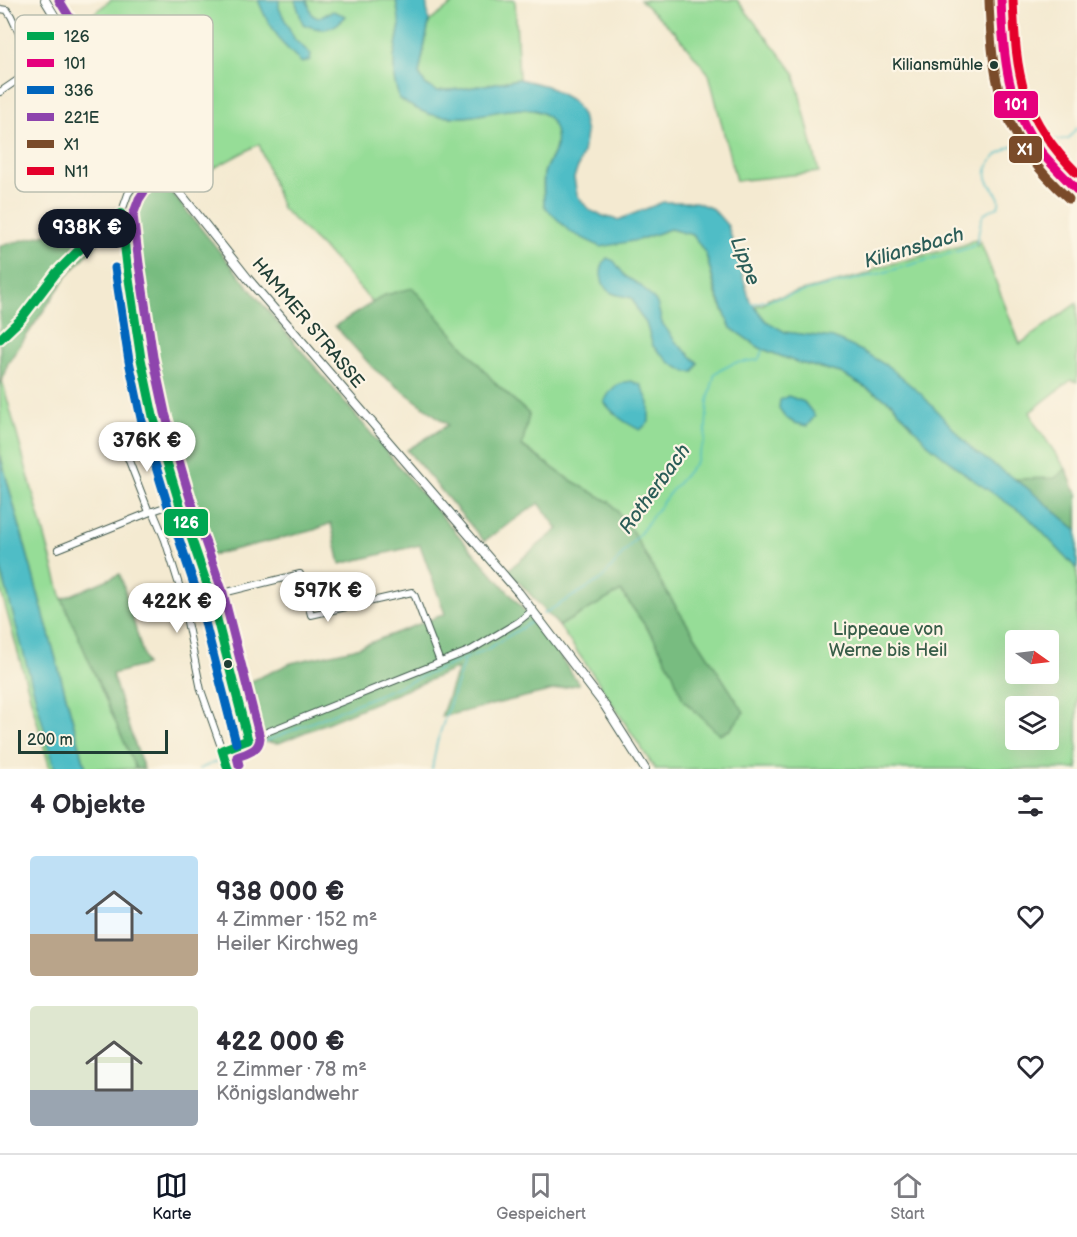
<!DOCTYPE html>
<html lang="de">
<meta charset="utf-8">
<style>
body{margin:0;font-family:"Balsamiq Sans",sans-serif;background:#f7f7f7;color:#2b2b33;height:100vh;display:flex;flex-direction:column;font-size:22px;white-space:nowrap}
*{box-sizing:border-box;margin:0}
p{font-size:20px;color:#7c7c81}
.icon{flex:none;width:33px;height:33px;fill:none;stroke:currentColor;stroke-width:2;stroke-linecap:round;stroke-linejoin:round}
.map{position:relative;height:769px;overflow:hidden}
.sheet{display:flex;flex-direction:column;background:#fff;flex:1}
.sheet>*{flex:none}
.needle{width:39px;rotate:104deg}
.buttons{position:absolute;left:1005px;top:630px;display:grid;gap:12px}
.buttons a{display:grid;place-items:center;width:54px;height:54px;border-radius:6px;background:#fff;box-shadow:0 6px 24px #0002;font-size:30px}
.scale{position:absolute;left:18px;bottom:15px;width:150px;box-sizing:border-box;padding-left:6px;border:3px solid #1f3d34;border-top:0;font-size:16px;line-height:21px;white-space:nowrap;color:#1f3d34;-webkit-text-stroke:4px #fcf5e5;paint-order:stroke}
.price{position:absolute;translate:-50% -51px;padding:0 14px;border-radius:21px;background:#fff;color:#222;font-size:20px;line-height:39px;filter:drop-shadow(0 2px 3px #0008)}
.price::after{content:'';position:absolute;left:50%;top:36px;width:18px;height:14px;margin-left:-9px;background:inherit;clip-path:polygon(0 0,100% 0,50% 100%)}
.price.selected{background:#111827;color:#fff}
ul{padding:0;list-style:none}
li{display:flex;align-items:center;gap:18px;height:150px;padding:0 30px}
li span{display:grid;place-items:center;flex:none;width:168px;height:120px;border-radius:6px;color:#555}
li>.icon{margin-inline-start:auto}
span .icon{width:72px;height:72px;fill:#fffc;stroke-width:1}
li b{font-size:26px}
h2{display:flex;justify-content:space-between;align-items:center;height:72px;padding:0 30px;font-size:26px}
.dock{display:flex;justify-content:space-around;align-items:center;height:84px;border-top:2px solid #e1e1e2;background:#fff;font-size:16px;color:#7c7c81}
.dock a{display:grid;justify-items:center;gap:3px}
.dock .selected{color:#111827}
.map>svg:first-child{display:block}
</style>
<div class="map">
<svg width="1077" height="769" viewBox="0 0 1077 769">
<rect width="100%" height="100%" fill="#fcf5e5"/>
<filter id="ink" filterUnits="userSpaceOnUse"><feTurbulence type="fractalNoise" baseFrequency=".0167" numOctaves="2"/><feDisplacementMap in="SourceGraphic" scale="12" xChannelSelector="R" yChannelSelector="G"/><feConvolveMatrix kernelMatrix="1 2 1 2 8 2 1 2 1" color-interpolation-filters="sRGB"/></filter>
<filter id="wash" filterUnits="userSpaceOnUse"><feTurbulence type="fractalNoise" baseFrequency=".008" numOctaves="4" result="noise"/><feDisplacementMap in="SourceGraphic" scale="24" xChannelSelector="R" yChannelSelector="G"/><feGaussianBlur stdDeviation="1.35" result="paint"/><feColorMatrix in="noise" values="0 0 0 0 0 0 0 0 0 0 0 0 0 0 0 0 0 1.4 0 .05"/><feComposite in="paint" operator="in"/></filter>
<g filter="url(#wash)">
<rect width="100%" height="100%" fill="#f4ead1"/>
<g fill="#96dd97" stroke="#5a8d66" stroke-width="1.5" fill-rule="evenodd">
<path d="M111 0H396L400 25 394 57 462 117C488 113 558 93 557 138 556 154 547 161 544 173 542 183 544 196 544 206L638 240 670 229 693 235 706 254 716 294 731 328 760 348 796 362 841 373 891 402 911 425 928 413 781 345 754 306 764 304 768 298 782 296 868 274 876 268 964 245 975 239 977 246 980 241 1020 344 1077 303V382L1071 380 1030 412 1036 425 1066 469 1062 473 1077 495V769H655L595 677 559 626 621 591 655 640 673 673 661 583 632 531 611 503 567 478 522 445 529 414 496 384 385 295 373 303 332 257 282 208 259 144 182 185 152 146 187 104 167 77 155 43 148 33 96 66 73 30ZM1016 640H1048V674H1016ZM1016 706H1048V740H1016Z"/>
<path d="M458 0H515L519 79 462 89 436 91 425 84 419 74 429 22Z"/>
<path d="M640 0H737L794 72 819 172 736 181 709 74 675 32Z"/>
<path d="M2 380 62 599 136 769H86L0 454V385Z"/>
<path d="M0 566 56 769H50L0 587Z"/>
</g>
<g fill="#78bc80" stroke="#4c7c5a" stroke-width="1.5">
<path d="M154 171 278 323 417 488 518 603 557 652 579 684 441 717 458 668 279 743 253 741 240 693 250 689 247 683 291 663 354 649 445 614 420 545 340 564 331 523 314 530 200 558 179 482 158 414 143 358 127 223C127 197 134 187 154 171Z"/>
<path d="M108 218 111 229 67 276 8 363 0 385V246Z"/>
<path d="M413 288 496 384 529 414 522 446 567 478 611 503 632 531 666 591 744 712 730 730 719 734 683 700 672 671 655 640 621 591 559 626 508 570 558 529 539 503 484 541 407 450 448 425 374 369 335 326 385 295Z"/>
<path d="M1066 469 1074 489 1077 492V530L1026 487 1015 479 1055 478Z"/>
<path d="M120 574 146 665 112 674 128 725 144 769H136L62 599Z"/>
</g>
<g fill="#4fbdc6" stroke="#377d7d" stroke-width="1.5">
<path d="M258 0H279V8L295 40 311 54 310 60 302 63 282 43 265 16Z"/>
<path d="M307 0 312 15 318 18 333 11 346 16C333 31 322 32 303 24L295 0Z"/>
<path d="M396 0H426L429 22 419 74 425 84 436 91 462 89 519 79 547 86 573 101 582 115 586 133 583 153 574 178 577 195 589 210 603 216 618 220 663 202H696L713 209 728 226 750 301 766 321 785 332 833 338 862 351 889 367 921 394 974 451 1026 487 1077 530V569L1028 517 969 477 928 444 891 402 841 373 796 362 760 348 731 328 717 294 706 254 693 235 670 229 638 240 601 247 570 232 544 206C544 196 543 184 544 174 547 160 559 152 556 135 550 89 487 118 460 117 450 117 432 116 424 112 415 109 407 103 399 99L394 79V57L400 25Z"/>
<path d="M607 258 614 261 625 276 641 286 657 303 662 323 675 341 698 363 694 372H686L669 362 653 346 646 323 639 314 632 298C616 294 604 296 601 275 601 268 602 263 607 258Z"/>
<path d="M631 381 641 385 649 403V422L640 430C624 422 615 416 604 402 611 388 616 383 631 381Z"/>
<path d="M788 396 804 402 815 416 807 426C792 423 787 421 779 408L780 400Z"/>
<path d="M0 455 86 769H55L0 566Z"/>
</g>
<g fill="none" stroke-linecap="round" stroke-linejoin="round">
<g stroke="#4fbdc6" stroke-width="1.5">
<path d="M1038 141 1068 139 1077 128"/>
<path d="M752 304 882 273 969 248 976 244C980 235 978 216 988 211 992 209 995 209 998 207 1004 196 990 189 987 178 982 157 1014 143 1030 142"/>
<path d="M543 614 602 579 641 532 668 495 695 463 705 440 708 401 715 373 734 363 758 360 764 349"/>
<path d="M228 757 486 650 533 621"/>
<path d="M199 769 223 759"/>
<path d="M432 769 437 742 464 661"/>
</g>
</g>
</g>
<g filter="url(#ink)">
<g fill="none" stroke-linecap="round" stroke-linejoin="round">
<defs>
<g id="minor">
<path d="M0 9 7 10 11 16 35 68"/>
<path d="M0 92 35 68 74 48"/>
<path d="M158 165 145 173 136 182 128 194 121 214 127 266 141 359 153 416 179 502 211 596 248 740"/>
<path d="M0 339 21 319 38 295 56 273 77 252 121 214"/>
<path d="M122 443 149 512"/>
<path d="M153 511 165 540 180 588 201 690 222 750"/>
<path d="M58 549 153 511 179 502"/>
<path d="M211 596 300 574 311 615 412 592 414 594 440 662"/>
<path d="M228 769 222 750 471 650 518 622 533 610"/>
</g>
<path id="secondary" d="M45 0 74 48 158 165 249 280 519 593 605 706 645 769"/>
<path id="primary" d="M1001 0C1003 53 1004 101 1037 146 1048 162 1063 176 1077 190"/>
</defs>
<use href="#minor" stroke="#3f574c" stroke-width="8"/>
<use href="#secondary" stroke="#3f574c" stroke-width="10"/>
<use href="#primary" stroke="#3f574c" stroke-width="11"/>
<use href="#minor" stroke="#fff" stroke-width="6"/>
<use href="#secondary" stroke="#fff" stroke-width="8"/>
<use href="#primary" stroke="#fff" stroke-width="9"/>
<defs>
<g id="bus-1">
<path d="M121 214 127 266 141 359 153 416 179 502 211 596 248 740"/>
<path d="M0 339 21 319 56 273 77 252 121 214"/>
<path d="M228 769 222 750 248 740"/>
</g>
<path id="bus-2" d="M1001 0C1003 55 1007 108 1042 153 1053 166 1065 178 1077 190"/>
<path id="bus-3" d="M115 268 129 361 141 418 168 506 199 599 236 743"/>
<path id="bus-4" d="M59 0 84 41 170 162V168L167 173 152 182 145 190 139 199 133 215 139 264 153 357 165 413 190 498 223 593 260 738C259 751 247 753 237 757L239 765"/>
<path id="bus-5" d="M989 0C991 58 995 110 1031 158 1042 173 1055 186 1069 199"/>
<path id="bus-6" d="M1013 0C1016 76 1021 117 1077 173"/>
</defs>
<use href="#bus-1" stroke="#fcf5e5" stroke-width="14"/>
<use href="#bus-2" stroke="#fcf5e5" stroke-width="14"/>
<use href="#bus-3" stroke="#fcf5e5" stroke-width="14"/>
<use href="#bus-4" stroke="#fcf5e5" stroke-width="14"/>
<use href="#bus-5" stroke="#fcf5e5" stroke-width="14"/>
<use href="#bus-6" stroke="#fcf5e5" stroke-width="14"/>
<use href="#bus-1" stroke="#00a651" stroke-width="9"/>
<use href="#bus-2" stroke="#e5007d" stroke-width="9"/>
<use href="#bus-3" stroke="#0065bd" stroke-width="9"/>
<use href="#bus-4" stroke="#8e44ad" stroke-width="9"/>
<use href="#bus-5" stroke="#7a4b2a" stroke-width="9"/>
<use href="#bus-6" stroke="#e4002b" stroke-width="9"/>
</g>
</g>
<g fill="#1f3d34" stroke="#fcf5e5" stroke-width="2">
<circle cx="994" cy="65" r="5"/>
<circle cx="228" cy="664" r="5"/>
</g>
<g text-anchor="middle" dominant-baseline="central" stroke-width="4.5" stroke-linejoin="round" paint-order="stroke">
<g font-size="16" fill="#1f3d34" stroke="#fcf5e5" text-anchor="end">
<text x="983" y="65">Kiliansmühle</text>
</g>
<g font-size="18" fill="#1f3d34" stroke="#fcf5e5">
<text transform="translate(308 323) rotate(50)">HAMMER STRASSE</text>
</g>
<g font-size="18" fill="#375d48" stroke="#fcf5e5">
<text x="888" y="629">Lippeaue von<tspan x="888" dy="21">Werne bis Heil</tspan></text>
</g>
<g font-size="20" font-style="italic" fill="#2b5d58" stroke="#fcf5e5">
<text transform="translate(914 248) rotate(-16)">Kiliansbach</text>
<text transform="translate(745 261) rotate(69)">Lippe</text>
<text transform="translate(655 489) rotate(-54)">Rotherbach</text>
</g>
</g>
<rect x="15" y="15" width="198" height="177" rx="9" fill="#fcf5e5" stroke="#babeb0" stroke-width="1.5"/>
<rect x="27" y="32" width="27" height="8" fill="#00a651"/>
<rect x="27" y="59" width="27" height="8" fill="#e5007d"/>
<rect x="27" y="86" width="27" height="8" fill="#0065bd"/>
<rect x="27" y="113" width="27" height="8" fill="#8e44ad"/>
<rect x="27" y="140" width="27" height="8" fill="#7a4b2a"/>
<rect x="27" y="167" width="27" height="8" fill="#e4002b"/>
<g font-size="16" fill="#1f3d34">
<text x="64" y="42">126</text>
<text x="64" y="69">101</text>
<text x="64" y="96">336</text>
<text x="64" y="123">221E</text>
<text x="64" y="150">X1</text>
<text x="64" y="177">N11</text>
</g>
<g stroke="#fcf5e5" stroke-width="2">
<rect x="993" y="90" width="46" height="29" rx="6" fill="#e5007d"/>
<rect x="1008" y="135" width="35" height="29" rx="6" fill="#7a4b2a"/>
<rect x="163" y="508" width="46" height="29" rx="6" fill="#00a651"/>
</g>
<g font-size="16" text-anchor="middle" font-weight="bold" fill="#fff">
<text x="1016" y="110">101</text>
<text x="1025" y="155">X1</text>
<text x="186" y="528">126</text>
</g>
</svg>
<div class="buttons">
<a><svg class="needle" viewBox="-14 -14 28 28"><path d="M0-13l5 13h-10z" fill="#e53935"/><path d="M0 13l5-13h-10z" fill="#7c7c81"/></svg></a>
<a><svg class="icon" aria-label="layers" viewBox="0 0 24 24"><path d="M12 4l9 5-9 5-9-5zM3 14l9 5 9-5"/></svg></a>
</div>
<div class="scale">200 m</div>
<b class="price selected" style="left:87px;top:260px">938K €</b>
<b class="price" style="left:147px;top:473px">376K €</b>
<b class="price" style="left:328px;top:623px">597K €</b>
<b class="price" style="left:177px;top:634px">422K €</b>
</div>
<section class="sheet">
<h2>4 Objekte<svg class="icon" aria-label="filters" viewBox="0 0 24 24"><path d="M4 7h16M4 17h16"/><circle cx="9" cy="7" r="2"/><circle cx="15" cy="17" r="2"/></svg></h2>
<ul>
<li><span style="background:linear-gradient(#bfe0f5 65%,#b9a48a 0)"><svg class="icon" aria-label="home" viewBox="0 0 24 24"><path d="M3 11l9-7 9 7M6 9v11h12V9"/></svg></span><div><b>938 000 €</b><p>4 Zimmer · 152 m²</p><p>Heiler Kirchweg</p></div><svg class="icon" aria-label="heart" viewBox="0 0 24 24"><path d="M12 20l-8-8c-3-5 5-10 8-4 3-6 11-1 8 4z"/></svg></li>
<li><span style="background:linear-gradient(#dfe7d0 70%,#9aa5b1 0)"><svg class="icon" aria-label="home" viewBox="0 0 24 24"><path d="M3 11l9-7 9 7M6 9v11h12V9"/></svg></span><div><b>422 000 €</b><p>2 Zimmer · 78 m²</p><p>Königslandwehr</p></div><svg class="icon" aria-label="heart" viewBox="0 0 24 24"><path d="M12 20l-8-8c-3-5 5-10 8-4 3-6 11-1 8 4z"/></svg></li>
</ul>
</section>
<nav class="dock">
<a class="selected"><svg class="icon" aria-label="map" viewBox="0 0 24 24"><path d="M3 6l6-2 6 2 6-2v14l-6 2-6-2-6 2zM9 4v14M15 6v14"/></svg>Karte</a>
<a><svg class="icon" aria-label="saved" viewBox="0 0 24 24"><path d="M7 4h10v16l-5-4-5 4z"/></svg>Gespeichert</a>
<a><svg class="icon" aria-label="home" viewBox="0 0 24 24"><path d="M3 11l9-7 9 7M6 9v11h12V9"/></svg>Start</a>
</nav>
